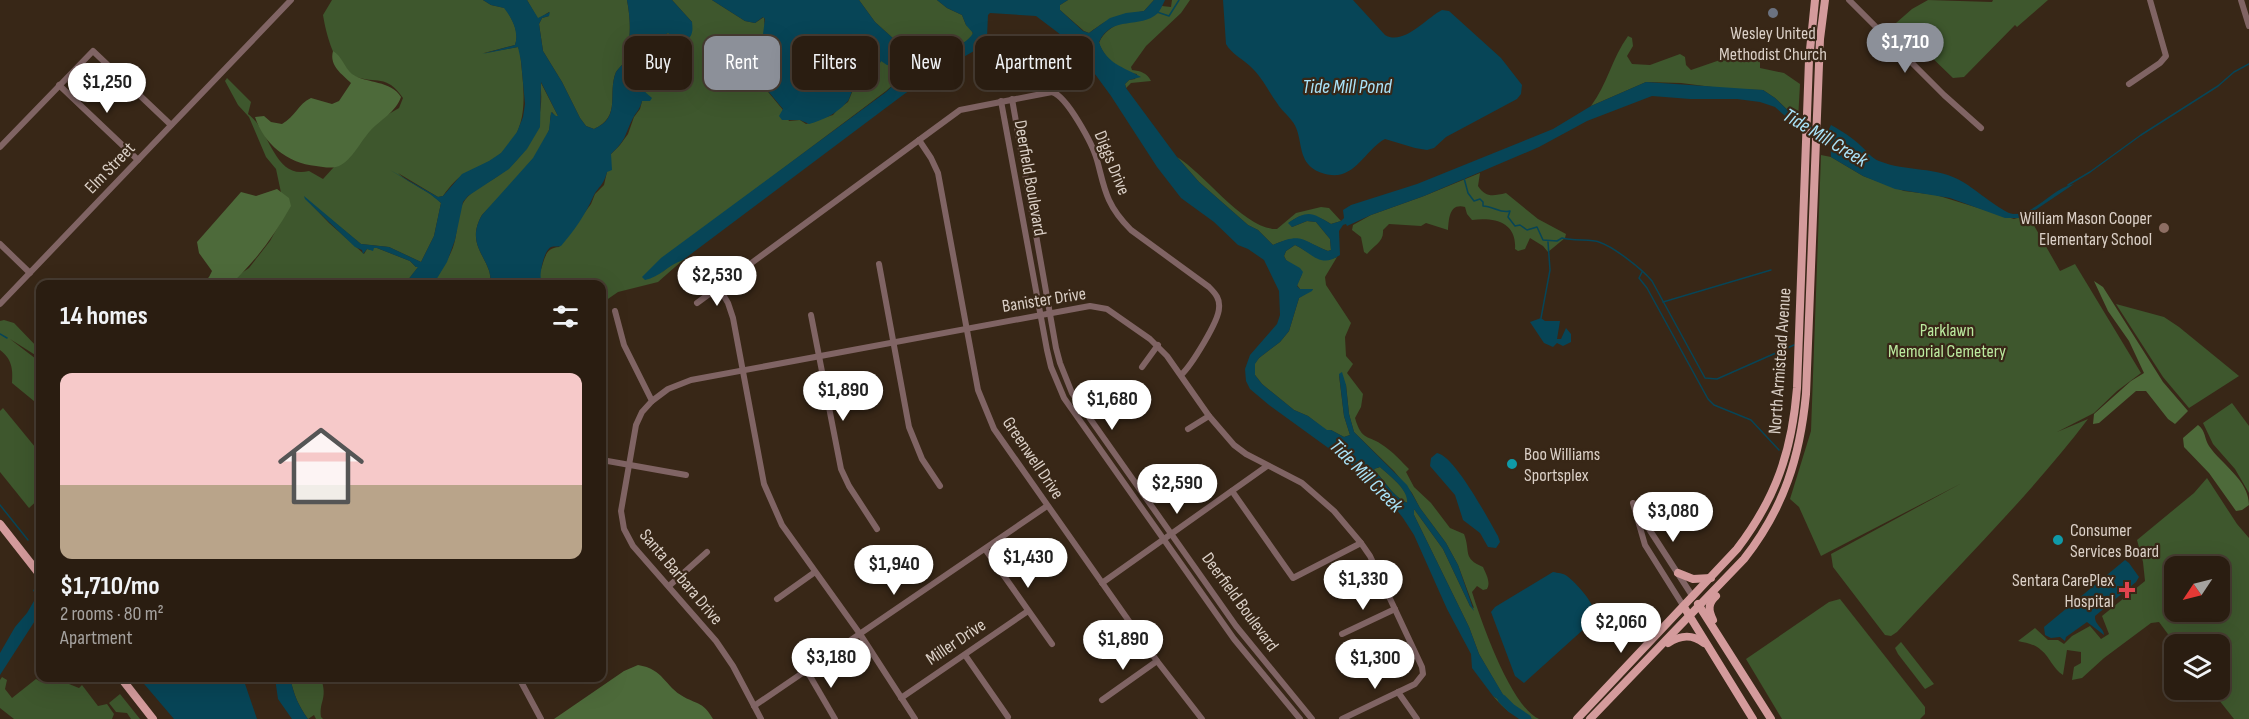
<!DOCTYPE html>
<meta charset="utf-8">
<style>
body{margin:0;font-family:"Sofia Sans Condensed",sans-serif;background:#362a1f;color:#f1f3f6;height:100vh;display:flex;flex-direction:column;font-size:22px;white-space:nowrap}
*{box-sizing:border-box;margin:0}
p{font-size:20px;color:#a5a29f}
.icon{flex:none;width:33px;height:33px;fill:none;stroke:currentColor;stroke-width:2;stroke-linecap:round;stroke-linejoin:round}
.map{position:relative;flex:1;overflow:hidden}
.sheet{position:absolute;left:36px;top:280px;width:570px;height:402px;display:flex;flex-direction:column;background:#2a1d11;border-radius:12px;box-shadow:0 6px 24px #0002,0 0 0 2px #463b31}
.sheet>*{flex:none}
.banner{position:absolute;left:624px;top:36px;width:570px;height:54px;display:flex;gap:12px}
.needle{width:39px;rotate:235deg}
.buttons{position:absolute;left:2164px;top:556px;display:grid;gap:12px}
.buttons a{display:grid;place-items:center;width:66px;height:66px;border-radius:12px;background:#2a1d11;box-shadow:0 6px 24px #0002,0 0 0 2px #463b31;font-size:30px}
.price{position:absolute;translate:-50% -51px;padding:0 14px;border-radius:21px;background:#fff;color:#222;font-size:20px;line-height:39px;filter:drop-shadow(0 2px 3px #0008)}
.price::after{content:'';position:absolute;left:50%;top:36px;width:18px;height:14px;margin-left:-9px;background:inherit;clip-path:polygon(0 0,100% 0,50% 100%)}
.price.on{background:#8c9099;color:#fff}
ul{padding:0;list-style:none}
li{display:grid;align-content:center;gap:12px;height:318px;padding:0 24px}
li span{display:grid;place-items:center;height:186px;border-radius:12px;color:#555}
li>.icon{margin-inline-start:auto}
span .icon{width:108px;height:108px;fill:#fffc;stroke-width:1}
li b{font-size:26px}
h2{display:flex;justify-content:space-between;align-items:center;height:72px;padding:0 24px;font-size:26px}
.pill{padding:0 21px;border-radius:12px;background:#2a1d11;box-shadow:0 6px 24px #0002,0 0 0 2px #463b31;font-size:21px;line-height:54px}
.pill.on{background:#8c9099;color:#fff}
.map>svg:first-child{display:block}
</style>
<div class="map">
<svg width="2249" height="719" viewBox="0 0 2249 719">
<rect width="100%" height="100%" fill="#382717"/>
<g fill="#3e572d" fill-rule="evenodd">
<path d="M332 0H483L491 5 505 8C512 19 520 32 515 45L484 53 518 47 520 52C524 93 533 136 490 161 466 174 460 172 443 196L438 197 398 173C411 185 429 190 441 203L434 236 421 262 389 247 361 244 305 198 329 223 364 254 367 249 373 250V247L377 248 410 261 416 267 419 266 404 285H224L249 268 270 241 280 223 283 202 276 169 266 157 249 117 238 105 225 81 227 78 251 102 248 114C271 131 274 180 309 171L323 179 375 122 399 108 403 98C386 73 377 85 354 76 334 68 326 33 323 15Z"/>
<path d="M527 0H627C631 21 632 44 622 65 620 67 618 69 616 72 607 94 622 116 594 129L586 126 580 118 562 82 543 51 539 24 542 18 549 16V12L538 19Z"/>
<path d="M672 0H712L745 21 755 23 764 17 765 29 761 44 769 74 764 87 783 110 789 121 800 120 806 124C816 122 824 117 833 115L838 109 848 102 853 90 861 84 881 61 901 56 908 63 915 65 886 91 708 225 662 273 672 263 683 260 658 282 618 292 605 301 602 312V285H533C535 280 539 277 540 272 545 260 544 248 559 247L591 204 595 194 604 185 611 154 620 145 628 134 634 117 640 109 642 101 648 97 645 92 654 69 658 48 664 35 668 33 684 41 692 22Z"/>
<path d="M859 0H937L947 8 962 15 966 25 972 30 973 35 963 44 931 57 917 45 896 41 875 22Z"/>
<path d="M1068 0H1154L1144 11C1115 17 1113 15 1089 33L1084 31 1060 10V5Z"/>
<path d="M1172 0H1190L1181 13 1146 46 1131 67 1132 70C1141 71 1147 73 1151 81L1131 83 1126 88 1125 84 1129 80 1135 79 1137 74C1121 72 1104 58 1099 43 1108 21 1138 18 1158 12L1162 6 1171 7Z"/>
<path d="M1928 0 1992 2 1993 0H2048L2017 27 2015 25 1964 77 1953 78 1896 23 1912 9Z"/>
<path d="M1628 36 1632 38 1633 46 1627 56 1632 64 1650 65 1680 54 1685 57 1686 65 1691 70 1720 60 1749 62 1751 56 1756 51 1760 53V68L1784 73 1800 84 1798 120 1775 98 1763 90 1728 89 1681 83 1646 82 1591 106C1607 85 1612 58 1628 36Z"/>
<path d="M540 81 558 116 556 117 552 112C549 118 551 124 549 130 539 163 505 190 482 215 463 248 495 260 490 285H433C440 270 452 256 455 240 458 227 457 211 465 200 472 190 488 183 498 176 530 155 546 119 540 81Z"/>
<path d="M1821 155 1831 157 1863 176 1904 191 1936 195 2014 219 2028 215 2060 271 2075 264 2141 373 2117 391 2094 413 2057 432 2088 419C2030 495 1962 562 1897 632L1891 636 1885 635 1833 567 1831 554 1962 483 1821 556 1799 507 1790 499 1811 431Z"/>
<path d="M1177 157C1204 173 1246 231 1277 229L1296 213 1321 207 1329 208 1341 221 1331 224C1315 215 1305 210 1289 223L1292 227 1307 221 1316 222 1330 239 1331 250 1328 251C1303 241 1300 233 1273 245L1258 230 1248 225 1199 182Z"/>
<path d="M1480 173 1478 186C1486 198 1493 196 1506 193L1538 219 1566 234 1565 238 1548 252 1543 246 1530 238 1525 249 1518 251 1515 249C1517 222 1494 217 1472 220L1467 214 1465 207C1449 203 1449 219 1448 230L1426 223 1421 226 1389 224 1383 230C1384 242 1374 245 1367 254L1364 252 1361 237 1352 230 1353 225 1371 215 1424 196Z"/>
<path d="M1295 245C1308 251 1322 265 1337 257L1325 277 1326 285 1351 323 1345 337 1346 356 1353 364 1347 373 1363 394 1361 407 1355 418C1362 442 1368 434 1384 446 1393 452 1401 461 1409 469L1406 472 1414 487 1431 503 1450 528 1464 534C1471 552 1462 558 1483 567 1486 574 1491 582 1487 589L1483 590 1477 586 1472 592C1481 621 1511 707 1539 719 1515 719 1509 714 1493 696L1510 707 1479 654 1469 627 1414 515V509L1443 549 1470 606 1474 608 1458 565 1446 543 1420 508 1412 493 1394 471 1354 432 1349 414 1346 385 1339 375 1344 416 1350 435 1344 437 1331 430 1327 431 1308 416 1294 410 1262 384 1255 375V363L1259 358 1280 342 1289 331 1299 298 1313 289H1300L1297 285 1302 274 1286 260 1284 256 1286 251Z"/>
<path d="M2116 304 2164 317 2179 327 2239 376 2189 408 2163 377Z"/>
<path d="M4 320 14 323 40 350V358L10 339 40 362V406L12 383C13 369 12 359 0 350V321Z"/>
<path d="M2232 403 2249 426V493L2235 469 2213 444 2203 423Z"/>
<path d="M3 408 40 453V498L29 508 0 472V411Z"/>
<path d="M1380 467C1390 476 1409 490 1408 503 1394 498 1385 481 1375 471L1374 469Z"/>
<path d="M2207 478 2237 524 2249 538V719H2234L2211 690H2220V645H2176L2159 622 2151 623 2104 658 2082 678 2072 680 2074 667 2081 663V652L2067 650 2063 675C2053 669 2050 657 2041 650 2035 644 2026 643 2018 641L2035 628 2048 640H2058L2064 644 2072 636 2090 626 2101 639 2109 634 2102 616 2145 581 2143 562 2137 540 2194 493ZM2175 567H2220V612H2175Z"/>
<path d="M1840 599 1925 707V714L1920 719H1782L1746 659 1829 602Z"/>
<path d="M1901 642 1934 684 1925 689 1898 654 1895 648Z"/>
<path d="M2 677 7 680 5 689 12 698 36 679 41 682H64L79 688 82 685 98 706 107 704 114 714 112 719H14L0 708V680Z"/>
<path d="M290 678H321C328 700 319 700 321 717L323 719H316L314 715 308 719C298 705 294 695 290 678Z"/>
<path d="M120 694 140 719H131L127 713 116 712 109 703Z"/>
</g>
<g fill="#4d6a3a">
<path d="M333 51C342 56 344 67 352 74 367 84 391 80 401 97 396 112 380 120 370 131 361 141 352 160 339 166 332 169 323 167 316 166 287 163 264 144 255 117L264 116 271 122 282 124C295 117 298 104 311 98L332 104 339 101 351 83C342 74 329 66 333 51Z"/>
<path d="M277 189 289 198 291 206C274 236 255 262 230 285H201L209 277 212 271 199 253 197 242 241 192 256 196Z"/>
<path d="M2094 281 2103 287 2163 382 2188 411 2175 424 2168 419 2146 391H2136L2099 423 2093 424 2094 414 2131 381 2144 373 2129 341 2108 311Z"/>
<path d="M2198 425C2206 431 2204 438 2209 446 2221 464 2249 480 2249 505L2242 510 2236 511 2209 473 2184 447 2183 438Z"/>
<path d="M638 665C664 669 664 686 684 697 699 705 703 702 713 719H554L624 671Z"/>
</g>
<g fill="#074557" fill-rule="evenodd">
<path d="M483 0H527L538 18 550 12 549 16 542 18 539 24 543 51 562 82 580 118 586 126 594 129C622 117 607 94 616 72 618 69 620 67 622 65 632 44 631 21 627 0H672L692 22C693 32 693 36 684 42L668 33 664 35 658 48 654 69 645 92 652 98 650 101H642C640 109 637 111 633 118 624 136 627 139 611 154L612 170 607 172C603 187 599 185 593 197 585 215 574 231 561 246 558 247 554 246 551 247 544 250 539 275 541 280L534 282 533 285H490C495 260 463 248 482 215L533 158 549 130 551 112 556 116H558L541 82 540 127 527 149 509 169 468 196 463 202 455 240 447 262 433 285H404L418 267H416L410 261 377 248H374L373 251 367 249 363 254 362 250 355 247 305 199 304 196 361 244 389 247 421 262 434 236 441 203 430 194 390 170 438 197 443 196 462 174 489 161 501 153 517 132 523 117 525 104 521 61 518 47 482 54 515 45C519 33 513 19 504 8L491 5Z"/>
<path d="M712 0H859L875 22 896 41 917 45 931 57C943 54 968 44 973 33L966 25 962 15 947 8 937 0H1068L1060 5V10L1083 31 1089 33 1110 18 1126 13 1144 11 1154 0H1165C1163 4 1161 9 1158 13 1140 30 1112 14 1099 42 1106 64 1124 67 1141 77L1129 80 1125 84 1126 88 1177 157 1199 182 1248 225 1258 230 1273 245C1302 232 1301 240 1328 251L1331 250 1330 239 1316 222 1307 221 1292 227 1288 223C1309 209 1312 213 1331 224L1341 221 1344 218 1343 210 1351 205 1417 184 1553 129 1591 106 1646 82 1763 90 1775 98 1802 124 1828 131 1831 125C1842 131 1853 138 1861 146 1867 151 1871 158 1879 161 1906 172 1937 166 1963 182 1975 189 2003 213 2013 214 2036 215 2052 188 2074 184L2028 215 2020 218H2005L1950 198 1895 189 1863 176 1831 157 1830 139 1801 130 1775 107 1760 102 1737 99H1690L1652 96 1587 121 1539 147 1424 196 1371 215 1347 226 1346 224 1343 225 1339 231 1340 255C1320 269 1312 253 1295 245L1286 251 1284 256 1286 260 1300 268 1303 272 1297 286 1300 289H1313L1312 291 1299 298 1289 331 1280 342 1259 358 1255 364V375L1262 384 1294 410 1308 416 1327 430H1331L1344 437 1350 435 1344 416 1339 374 1342 372 1346 385 1349 414 1354 432 1407 485 1420 508 1446 543 1458 565 1474 611 1470 606 1443 549 1414 509V515L1469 627 1479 654 1511 708 1493 696 1472 668 1471 654 1447 609 1414 535 1403 518 1392 504 1349 463 1269 405 1250 389 1246 381 1245 369 1250 355 1277 324 1280 315 1279 291 1264 260 1248 249 1238 245 1214 222 1181 198 1157 167 1111 96 1073 44 1036 16 990 13 988 15 987 37 974 51 930 76 903 95 683 260C668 265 660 277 645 280L642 277 661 258 886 92 915 65 913 63H908L901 56 894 66 887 65 881 61 875 73C869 74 857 85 853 90 850 94 850 100 846 103 836 114 823 120 809 124L800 120H782L779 116 783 109 763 85 769 77 763 69 760 57 765 19 763 17 755 23 745 21ZM1380 467C1390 476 1409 490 1407 503 1394 497 1385 482 1375 471L1374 469Z"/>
<path d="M1223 0H1353L1385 35C1404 46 1426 18 1442 10L1449 11 1501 58 1522 85 1521 94 1517 99 1446 137 1434 148 1427 150 1415 148 1385 139C1368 148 1358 172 1338 175 1328 176 1314 172 1308 164 1298 152 1302 133 1292 121 1287 114 1281 110 1277 103 1269 92 1263 79 1253 69 1245 60 1231 54 1226 44Z"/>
<path d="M1541 318 1545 321H1560L1557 339H1561L1566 328 1571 334V342L1563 346 1557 343 1553 347 1544 343 1530 322Z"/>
<path d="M1437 453C1455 456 1488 519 1498 536L1500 542 1496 548 1488 547 1480 533 1463 520 1455 495 1430 466 1431 458Z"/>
<path d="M2125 560 2129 563 2139 577 2136 582 2095 616C2094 625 2104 628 2104 635L2087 622 2066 637 2065 641 2060 637 2051 638 2045 635 2044 627Z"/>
<path d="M1553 572C1558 573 1563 573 1567 576 1577 584 1598 606 1595 619L1524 683 1515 676 1491 612 1495 607Z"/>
<path d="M34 589 40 591V613L0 675V653L15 627 27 613 38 594 33 591Z"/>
<path d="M139 678H243L257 719H174Z"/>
<path d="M275 678H290C294 695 298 705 308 719H292L278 699Z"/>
</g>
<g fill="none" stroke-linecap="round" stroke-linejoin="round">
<g stroke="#074557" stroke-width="1.5">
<path d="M1157 12 1169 16 1179 0"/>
<path d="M1464 178 1468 193 1474 201 1480 199 1483 202V206C1493 206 1501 214 1510 211L1508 217 1515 226 1520 225 1527 230 1537 227 1543 240 1557 241 1562 238C1574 241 1592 239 1599 242 1614 247 1642 269 1652 281L1705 378 1717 379 1794 345"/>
<path d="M2068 185 2090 172 2141 135 2218 86 2234 72 2249 64"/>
<path d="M1642 272 1639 278 1647 288 1708 399 1714 405 1751 420 1779 450"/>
<path d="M1663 302 1771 270"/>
<path d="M1541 318 1550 270 1548 242"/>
<path d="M0 334 7 338"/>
<path d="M0 505 28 540"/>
</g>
<path stroke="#074557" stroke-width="9" d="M1502 699 1511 708 1527 719"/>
<g stroke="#806464" stroke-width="6">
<path d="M1849 0 1944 95 1981 128"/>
<path d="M2241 0 2249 26"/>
<path d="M2129 84 2160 63 2166 56 2150 0"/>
<path d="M59 85 138 160"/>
<path d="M1012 99 1056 348 1060 363 1072 393 1236 626 1312 719"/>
<path d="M1001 101 1047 350 1051 367 1064 398 1234 639 1300 719"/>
<path d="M919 140 931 158 938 173 978 390 994 429 1157 661 1202 719"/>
<path d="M0 147 93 51 171 125"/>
<path d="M0 244 30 273"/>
<path d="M879 264 909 427 922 459 940 486"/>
<path d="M719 288 728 303 733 318 764 484 782 525 860 634 915 719"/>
<path d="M697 303 960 110 1052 92C1067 96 1093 145 1097 160 1101 174 1103 187 1109 200 1114 211 1122 221 1131 230L1209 287C1216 294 1220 299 1219 308 1219 321 1191 366 1181 375"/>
<path d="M0 304 291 0"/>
<path d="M615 311 624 345 652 401 642 412 636 425 621 511 624 529 633 546 716 641 733 666 761 719"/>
<path d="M811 315 841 469 849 486 877 529"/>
<path d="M1142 367 1158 345"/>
<path d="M652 401 668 389 691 380 1079 308 1090 306 1107 309 1150 339 1167 356 1209 416 1234 445 1246 454 1302 483 1334 511 1361 543 1370 556 1422 667 1423 674 1415 684 1342 719"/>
<path d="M1188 429 1209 416"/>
<path d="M602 460 686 475"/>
<path d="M1232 491 1293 578 1361 543"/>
<path d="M1633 503 1645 545 1684 607"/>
<path d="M1638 512 1693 597"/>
<path d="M985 549 1052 644"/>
<path d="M1102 583 1267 466"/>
<path d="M669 586 707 552"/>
<path d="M777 599 815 572"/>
<path d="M1342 634 1395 609"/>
<path d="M965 655 1008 717"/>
<path d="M807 671 835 719"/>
<path d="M519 678 541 719"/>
<path d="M1398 692 1417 719"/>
<path d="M901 698 1028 611"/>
<path d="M1102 700 1157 661"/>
<path d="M754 706 1047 506"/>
</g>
<g stroke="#d49b9c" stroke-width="8">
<path d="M0 524 40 575"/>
<path d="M1678 573 1693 579 1711 578"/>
<path d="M1698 604 1771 719"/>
<path d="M1684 607 1753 719"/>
<path d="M1713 620C1708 610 1708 603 1716 596"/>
<path d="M1668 643C1681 635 1692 634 1704 643"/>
<path d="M121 678 153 719"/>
<path d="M1577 719 1737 549C1776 498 1792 451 1797 388L1809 60 1815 0"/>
<path d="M1590 719 1744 559C1784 508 1800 457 1806 394L1820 39 1825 0"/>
</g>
</g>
<circle fill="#6b7280" stroke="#382717" stroke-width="2" cx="1773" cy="13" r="6"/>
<circle fill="#8d6e63" stroke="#382717" stroke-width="2" cx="2164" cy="228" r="6"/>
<g fill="#0f9aa8" stroke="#382717" stroke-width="2">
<circle cx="1512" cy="464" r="6"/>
<circle cx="2058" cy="540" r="6"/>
</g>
<path fill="#e0444e" stroke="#382717" stroke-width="2" d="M2124 581h6v6h6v6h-6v6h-6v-6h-6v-6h6z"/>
<g text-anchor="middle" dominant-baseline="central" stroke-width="4.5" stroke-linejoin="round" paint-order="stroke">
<g font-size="18" fill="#dbd0c7" stroke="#382717" text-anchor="end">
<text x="1773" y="33" text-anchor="middle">Wesley United<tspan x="1773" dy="21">Methodist Church</tspan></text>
<text x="2152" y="218">William Mason Cooper<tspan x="2152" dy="21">Elementary School</tspan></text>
<text x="1524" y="454" text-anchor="start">Boo Williams<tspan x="1524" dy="21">Sportsplex</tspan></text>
<text x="2070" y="530" text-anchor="start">Consumer<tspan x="2070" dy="21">Services Board</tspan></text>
<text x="2114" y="580">Sentara CarePlex<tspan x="2114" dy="21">Hospital</tspan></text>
</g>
<g font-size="18" fill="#dbd0c7" stroke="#382717">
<text transform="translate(1112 163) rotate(68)">Diggs Drive</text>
<text transform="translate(110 168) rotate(-46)">Elm Street</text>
<text transform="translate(1030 178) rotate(80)">Deerfield Boulevard</text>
<text transform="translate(1044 300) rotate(-9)">Banister Drive</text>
<text transform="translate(1780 361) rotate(-86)">North Armistead Avenue</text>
<text transform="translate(1033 458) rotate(56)">Greenwell Drive</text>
<text transform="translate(681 577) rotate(50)">Santa Barbara Drive</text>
<text transform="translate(1240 602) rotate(54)">Deerfield Boulevard</text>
<text transform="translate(956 642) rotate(-34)">Miller Drive</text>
</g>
<g font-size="18" fill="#bbe99e" stroke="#382717">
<text x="1947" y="330">Parklawn<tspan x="1947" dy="21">Memorial Cemetery</tspan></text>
</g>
<g font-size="20" font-style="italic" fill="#aae4fa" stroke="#382717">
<text x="1347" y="87">Tide Mill Pond</text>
<text transform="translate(1825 138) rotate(31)">Tide Mill Creek</text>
<text transform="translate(1366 476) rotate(45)">Tide Mill Creek</text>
</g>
</g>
</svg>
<div class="buttons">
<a><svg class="needle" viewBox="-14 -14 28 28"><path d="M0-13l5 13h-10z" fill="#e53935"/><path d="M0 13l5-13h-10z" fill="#a5a29f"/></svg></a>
<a><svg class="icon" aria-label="layers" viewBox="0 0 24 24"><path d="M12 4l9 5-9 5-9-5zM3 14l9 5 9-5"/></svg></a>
</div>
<b class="price on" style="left:1905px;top:74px">$1,710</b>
<b class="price" style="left:107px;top:114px">$1,250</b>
<b class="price" style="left:717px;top:307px">$2,530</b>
<b class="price" style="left:843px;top:422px">$1,890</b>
<b class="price" style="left:1112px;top:431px">$1,680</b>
<b class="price" style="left:1177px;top:515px">$2,590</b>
<b class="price" style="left:1673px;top:543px">$3,080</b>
<b class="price" style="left:1028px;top:589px">$1,430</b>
<b class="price" style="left:894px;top:596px">$1,940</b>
<b class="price" style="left:1363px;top:611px">$1,330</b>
<b class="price" style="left:1621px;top:654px">$2,060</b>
<b class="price" style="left:1123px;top:671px">$1,890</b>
<b class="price" style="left:831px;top:689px">$3,180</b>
<b class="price" style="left:1375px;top:690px">$1,300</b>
<div class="banner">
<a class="pill">Buy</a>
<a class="pill on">Rent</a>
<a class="pill">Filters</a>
<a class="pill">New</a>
<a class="pill">Apartment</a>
</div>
<section class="sheet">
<h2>14 homes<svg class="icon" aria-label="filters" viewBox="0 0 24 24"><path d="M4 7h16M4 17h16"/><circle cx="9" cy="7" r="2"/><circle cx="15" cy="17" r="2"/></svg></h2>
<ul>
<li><span style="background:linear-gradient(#f6c9c9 60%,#b9a48a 0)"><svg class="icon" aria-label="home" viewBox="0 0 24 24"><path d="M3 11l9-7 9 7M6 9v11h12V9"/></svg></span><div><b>$1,710/mo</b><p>2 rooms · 80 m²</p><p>Apartment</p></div></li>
</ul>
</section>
</div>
